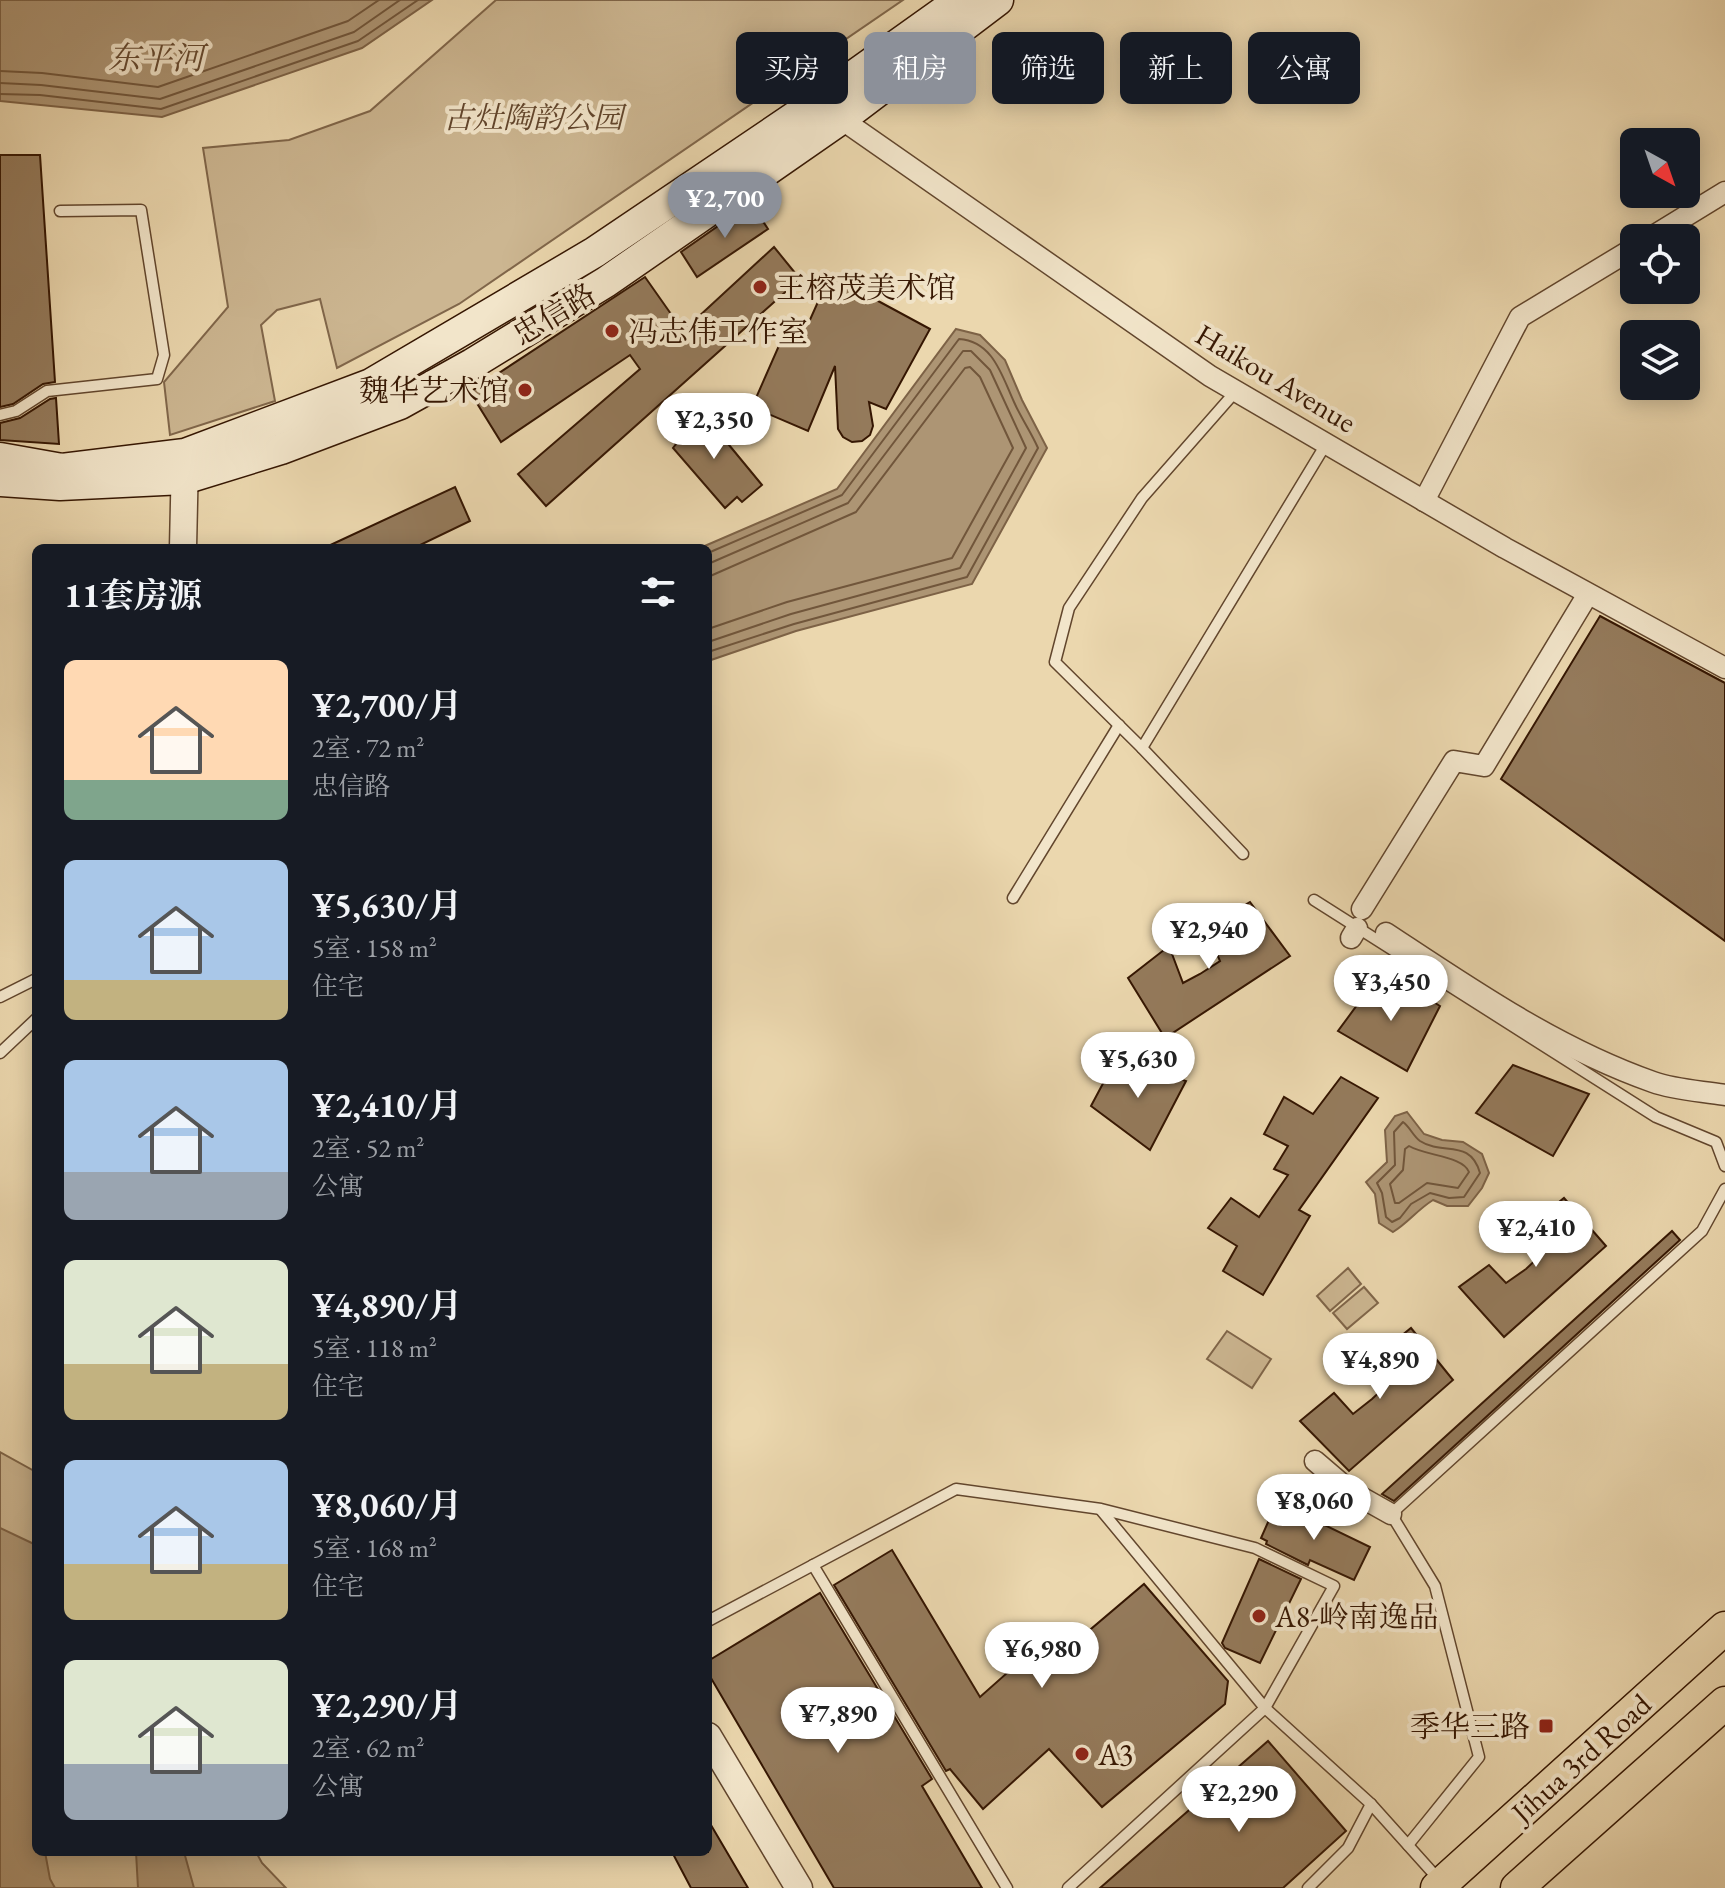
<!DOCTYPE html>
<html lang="zh">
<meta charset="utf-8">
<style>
body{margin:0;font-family:"EB Garamond","Noto Serif SC",serif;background:#20242c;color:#f1f3f6;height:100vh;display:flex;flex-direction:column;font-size:30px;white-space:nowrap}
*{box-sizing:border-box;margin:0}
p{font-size:26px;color:#9ea1a6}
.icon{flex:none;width:44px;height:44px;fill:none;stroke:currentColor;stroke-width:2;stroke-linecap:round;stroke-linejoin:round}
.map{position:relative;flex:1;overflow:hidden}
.sheet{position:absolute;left:32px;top:544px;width:680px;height:1312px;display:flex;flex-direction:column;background:#171b24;border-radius:12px;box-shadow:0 4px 20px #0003}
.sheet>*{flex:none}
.guide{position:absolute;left:736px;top:32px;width:760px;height:72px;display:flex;gap:16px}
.needle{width:52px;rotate:140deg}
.controls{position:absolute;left:1620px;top:128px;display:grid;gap:16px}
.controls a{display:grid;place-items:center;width:80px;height:80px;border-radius:12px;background:#171b24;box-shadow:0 4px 20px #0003;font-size:40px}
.price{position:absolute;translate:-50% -68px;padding:0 18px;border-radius:28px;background:#fff;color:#222;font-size:26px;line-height:52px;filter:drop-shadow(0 2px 4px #0008)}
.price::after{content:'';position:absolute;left:50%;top:48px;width:24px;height:18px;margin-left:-12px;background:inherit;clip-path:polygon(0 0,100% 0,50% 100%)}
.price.active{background:#8c9099;color:#fff}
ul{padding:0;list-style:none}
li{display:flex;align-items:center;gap:24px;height:200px;padding:0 32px}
li span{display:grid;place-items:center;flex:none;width:224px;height:160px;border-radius:12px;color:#555}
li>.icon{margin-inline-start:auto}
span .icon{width:96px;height:96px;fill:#fffc;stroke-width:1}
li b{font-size:34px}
h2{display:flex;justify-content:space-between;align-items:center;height:96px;padding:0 32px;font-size:34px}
.chip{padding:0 28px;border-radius:12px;background:#171b24;box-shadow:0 4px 20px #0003;font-size:28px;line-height:72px}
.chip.active{background:#8c9099;color:#fff}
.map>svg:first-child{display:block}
</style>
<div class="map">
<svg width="1725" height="1888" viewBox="0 0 1725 1888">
<rect width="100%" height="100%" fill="#ebd7ae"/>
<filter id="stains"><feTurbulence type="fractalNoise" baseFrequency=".0025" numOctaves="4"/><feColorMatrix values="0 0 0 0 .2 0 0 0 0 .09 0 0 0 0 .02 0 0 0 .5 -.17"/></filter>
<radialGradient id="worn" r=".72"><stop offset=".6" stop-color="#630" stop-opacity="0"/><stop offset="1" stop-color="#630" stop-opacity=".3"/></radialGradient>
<g fill="#ccb691" stroke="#80664a" stroke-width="2">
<path d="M496 0H903L459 304 337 368 320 299 277 310 261 325 275 401 170 435 164 382 228 307 203 148 289 140 370 111Z"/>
<path d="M1348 1268 1361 1284 1330 1311 1317 1296Z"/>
<path d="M1364 1287 1378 1303 1347 1329 1333 1313Z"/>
<path d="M1227 1331 1271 1359 1252 1388 1207 1359Z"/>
<path d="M0 1452 36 1472V1852H256L262 1863 286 1888H0Z"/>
</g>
<g fill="#ad9574" stroke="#7d6246" stroke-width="2">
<path d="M0 0H432L362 48 162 117 0 101Z"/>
<path d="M956 329 980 335 1005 360 1022 400 1047 448 972 584 796 631 708 661V548H700L837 489Z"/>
<path d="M1407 1112 1424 1134 1442 1140 1463 1142 1482 1154 1489 1173 1482 1188 1468 1206H1447L1433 1200C1417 1210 1408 1223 1393 1232L1379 1223 1375 1194 1366 1182 1387 1162 1385 1130 1395 1116Z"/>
<path d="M0 1528 36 1545V1852H45L50 1879 55 1888H0Z"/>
<path d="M136 1852H184L194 1888H138Z"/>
</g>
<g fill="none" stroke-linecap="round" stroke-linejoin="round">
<g stroke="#71563b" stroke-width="2">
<path d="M0 71 42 73 158 87 348 21 379 0"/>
<path d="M0 83 41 85 160 99 354 32 400 0"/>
<path d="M0 94 40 95 161 109 358 41 418 0"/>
<path d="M708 553 842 495 959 339C993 341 1002 376 1014 402 1021 418 1031 432 1038 448L967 577 794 624 708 652"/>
<path d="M708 564 848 503 963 351H971L990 370 1026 448 960 568 791 614 708 642"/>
<path d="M708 577 856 512 965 368 970 367 980 377 1013 448 952 558 787 602 708 629"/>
<path d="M1403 1122C1410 1127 1413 1136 1420 1141 1443 1156 1470 1138 1480 1173L1464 1197 1449 1198 1430 1193 1411 1204 1400 1218 1392 1222 1386 1217 1382 1193 1377 1183 1395 1165 1394 1132Z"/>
<path d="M1409 1146C1426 1156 1463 1156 1469 1172L1458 1188 1427 1183 1399 1203H1395L1390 1184 1403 1170 1405 1149Z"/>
</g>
</g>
<g fill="#947a5b" stroke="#351602" stroke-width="2">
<path d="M0 155H40L55 382 43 384 13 404 0 407Z"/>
<path d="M751 203 768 229 697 277 681 252Z"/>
<path d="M774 247 800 279 546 506 518 474 640 369 630 355 501 442 470 392 645 277 683 331Z"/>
<path d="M830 275 930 329 886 409 869 402 873 426 870 435 862 441 852 442 843 437 838 429 835 366 808 431 752 407 792 316 809 322Z"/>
<path d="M56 398 59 444 0 440V423L20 418 50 399Z"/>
<path d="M701 411 762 485 742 502 737 497 725 508 673 448 676 444 671 437Z"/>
<path d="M455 487 470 521 414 548H324Z"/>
<path d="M1600 616 1725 683V941L1501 779Z"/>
<path d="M1250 902 1290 956 1165 1038 1128 978 1169 946 1183 983 1200 974 1220 961 1206 928Z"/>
<path d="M1374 982 1419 993 1440 1006 1407 1071 1338 1031Z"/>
<path d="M1116 1059 1186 1081 1150 1150 1091 1106Z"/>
<path d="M1513 1065 1589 1094 1553 1156 1476 1113Z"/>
<path d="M1341 1077 1378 1098 1299 1210 1310 1216 1263 1295 1223 1271 1237 1246 1208 1228 1231 1198 1259 1217 1288 1175 1274 1169 1288 1146 1264 1134 1284 1097 1313 1114Z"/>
<path d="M1564 1198 1606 1246 1504 1337 1459 1287 1489 1265 1506 1283 1526 1269 1541 1255 1521 1233Z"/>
<path d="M1672 1231 1680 1240 1394 1501 1382 1494Z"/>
<path d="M1411 1328 1453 1380 1349 1471 1300 1421 1334 1393 1353 1414 1372 1399 1385 1387 1365 1365Z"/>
<path d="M1277 1502 1370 1547 1354 1580 1310 1560 1308 1565 1266 1544 1267 1541 1261 1538Z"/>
<path d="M892 1550 980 1697 1025 1657 1039 1673 1144 1584 1228 1681 1225 1704 1102 1807 1049 1749 983 1809 950 1769 946 1771 834 1585Z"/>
<path d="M1259 1559 1301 1579 1260 1663 1225 1648 1222 1643Z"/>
<path d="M820 1593 932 1779 922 1786 982 1888H834L708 1673V1661Z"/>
<path d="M1268 1741 1346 1831 1283 1888H1100Z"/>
<path d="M708 1820 748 1888H691L672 1852H708Z"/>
</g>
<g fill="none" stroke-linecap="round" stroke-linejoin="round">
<defs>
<g id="service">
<path d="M1236 391 1142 498 1069 608 1055 662 1142 748 1326 444"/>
<path d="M0 415 16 411 47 391 157 379 164 355 141 210 60 211"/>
<path d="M1142 748 1243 854"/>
<path d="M1013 898 1119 725"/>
<path d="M1314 900 1656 1117 1716 1142 1725 1166"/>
<path d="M0 997 36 979"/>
<path d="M0 1053 36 1019"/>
<path d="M1101 1510 1265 1708 1371 1804 1441 1882"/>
<path d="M813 1565 1007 1888"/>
<path d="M708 1621 956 1489 1101 1509 1255 1548 1334 1586 1265 1708 1068 1888"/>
<path d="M1408 1845 1479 1757 1435 1586 1391 1514 1702 1231 1725 1189"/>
<path d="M1308 1888 1348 1848 1371 1804"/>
</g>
<g id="minor">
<path d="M834 114 1210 376 1505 548 1725 668"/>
<path d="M1650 238 1725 192"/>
<path d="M1424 501 1520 317 1634 248"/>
<path d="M1362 909 1454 761 1484 766 1588 594"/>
<path d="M1386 933C1471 989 1556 1048 1653 1082 1675 1090 1702 1091 1725 1095"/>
<path d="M1351 938 1357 928"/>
<path d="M1315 1461 1350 1491 1391 1514"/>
</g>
<g id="tertiary">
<path d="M183 548 185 458"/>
<path d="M708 1736 799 1888"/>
</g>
<g id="secondary">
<path d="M0 458 62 469 185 454 371 384 595 252 817 102 960 0"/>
<path d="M0 481 60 485 184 479 281 449 400 404 472 364 606 282 841 119 998 0"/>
</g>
<g id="primary">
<path d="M1437 1888 1725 1628"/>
<path d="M1517 1888 1725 1703"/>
</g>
</defs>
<use href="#service" stroke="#62462d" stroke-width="13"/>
<use href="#minor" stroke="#62462d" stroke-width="23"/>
<use href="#tertiary" stroke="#62462d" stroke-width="29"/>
<use href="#secondary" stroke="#351602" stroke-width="33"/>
<use href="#primary" stroke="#351602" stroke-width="35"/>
<use href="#service" stroke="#f2e5ca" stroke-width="10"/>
<use href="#minor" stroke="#f2e5ca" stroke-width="20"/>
<use href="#tertiary" stroke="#f2e5ca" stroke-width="26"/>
<use href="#secondary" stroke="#f2e5ca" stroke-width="30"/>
<use href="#primary" stroke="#ebd7ae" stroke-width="32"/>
</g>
<g fill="#8f2418" stroke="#f2e5ca" stroke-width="3">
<circle cx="760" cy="287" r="8"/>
<circle cx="612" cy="331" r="8"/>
<circle cx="525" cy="390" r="8"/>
<circle cx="1259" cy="1616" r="8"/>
<rect x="1538" y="1718" width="16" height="16" rx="4"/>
<circle cx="1082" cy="1754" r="8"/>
</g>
<g text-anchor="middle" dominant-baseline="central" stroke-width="8" stroke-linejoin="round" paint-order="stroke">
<g font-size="30" font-style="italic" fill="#62462d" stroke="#f2e5ca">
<text x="533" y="117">古灶陶韵公园</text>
</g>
<g font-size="30" fill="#351602" stroke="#f2e5ca" text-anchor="start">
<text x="776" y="287">王榕茂美术馆</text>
<text x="628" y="331">冯志伟工作室</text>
<text x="509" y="390" text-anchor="end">魏华艺术馆</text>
<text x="1275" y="1616">A8-岭南逸品</text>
<text x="1530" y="1726" text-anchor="end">季华三路</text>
<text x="1098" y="1754">A3</text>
</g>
<g font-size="30" fill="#351602" stroke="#f2e5ca">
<text transform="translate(554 314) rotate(-31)">忠信路</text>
<text transform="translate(1276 378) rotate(31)">Haikou Avenue</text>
<text transform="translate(1581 1758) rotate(-42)">Jihua 3rd Road</text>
</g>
<g font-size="32" font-style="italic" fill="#654930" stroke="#f2e5ca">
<text x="156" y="58">东平河</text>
</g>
</g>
<rect width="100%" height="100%" filter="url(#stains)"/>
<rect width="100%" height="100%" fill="url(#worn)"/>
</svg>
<div class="controls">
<a><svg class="needle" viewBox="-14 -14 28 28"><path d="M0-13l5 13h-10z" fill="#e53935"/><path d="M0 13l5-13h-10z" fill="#9ea1a6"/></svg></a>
<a><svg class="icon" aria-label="locate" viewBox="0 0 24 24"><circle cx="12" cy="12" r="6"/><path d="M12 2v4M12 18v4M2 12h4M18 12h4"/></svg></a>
<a><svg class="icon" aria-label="layers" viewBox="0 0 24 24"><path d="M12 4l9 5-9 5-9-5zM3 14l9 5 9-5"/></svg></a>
</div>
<b class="price active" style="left:725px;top:240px">¥2,700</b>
<b class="price" style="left:714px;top:461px">¥2,350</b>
<b class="price" style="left:1209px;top:971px">¥2,940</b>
<b class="price" style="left:1391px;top:1023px">¥3,450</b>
<b class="price" style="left:1138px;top:1100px">¥5,630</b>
<b class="price" style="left:1536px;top:1269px">¥2,410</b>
<b class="price" style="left:1380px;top:1401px">¥4,890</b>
<b class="price" style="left:1314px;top:1542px">¥8,060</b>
<b class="price" style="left:1042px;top:1690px">¥6,980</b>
<b class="price" style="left:838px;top:1755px">¥7,890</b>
<b class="price" style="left:1239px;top:1834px">¥2,290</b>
<div class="guide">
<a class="chip">买房</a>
<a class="chip active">租房</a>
<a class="chip">筛选</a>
<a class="chip">新上</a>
<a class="chip">公寓</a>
</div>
<section class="sheet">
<h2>11套房源<svg class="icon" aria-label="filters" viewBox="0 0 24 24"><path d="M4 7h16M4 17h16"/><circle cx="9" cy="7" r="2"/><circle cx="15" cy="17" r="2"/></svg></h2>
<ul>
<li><span style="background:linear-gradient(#ffd9b3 75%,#7fa58c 0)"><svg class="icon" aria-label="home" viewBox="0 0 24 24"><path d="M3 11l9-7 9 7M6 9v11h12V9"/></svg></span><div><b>¥2,700/月</b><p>2室 · 72 m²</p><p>忠信路</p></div></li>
<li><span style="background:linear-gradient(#a9c7e8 75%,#c2b280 0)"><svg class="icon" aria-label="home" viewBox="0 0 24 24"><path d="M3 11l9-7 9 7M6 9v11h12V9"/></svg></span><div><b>¥5,630/月</b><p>5室 · 158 m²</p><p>住宅</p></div></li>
<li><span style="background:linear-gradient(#a9c7e8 70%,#9aa5b1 0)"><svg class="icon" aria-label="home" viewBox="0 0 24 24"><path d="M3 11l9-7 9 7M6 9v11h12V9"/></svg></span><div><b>¥2,410/月</b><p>2室 · 52 m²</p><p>公寓</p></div></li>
<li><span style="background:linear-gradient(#dfe7d0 65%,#c2b280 0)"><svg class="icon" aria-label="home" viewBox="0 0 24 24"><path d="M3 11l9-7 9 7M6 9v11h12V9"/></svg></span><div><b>¥4,890/月</b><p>5室 · 118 m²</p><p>住宅</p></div></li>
<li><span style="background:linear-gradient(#a9c7e8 65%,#c2b280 0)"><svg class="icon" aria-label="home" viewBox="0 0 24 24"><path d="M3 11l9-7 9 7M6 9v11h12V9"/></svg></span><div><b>¥8,060/月</b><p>5室 · 168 m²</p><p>住宅</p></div></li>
<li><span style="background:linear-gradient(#dfe7d0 65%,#9aa5b1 0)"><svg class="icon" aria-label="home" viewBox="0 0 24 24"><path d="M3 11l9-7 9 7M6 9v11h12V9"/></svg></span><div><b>¥2,290/月</b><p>2室 · 62 m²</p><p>公寓</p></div></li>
</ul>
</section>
</div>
